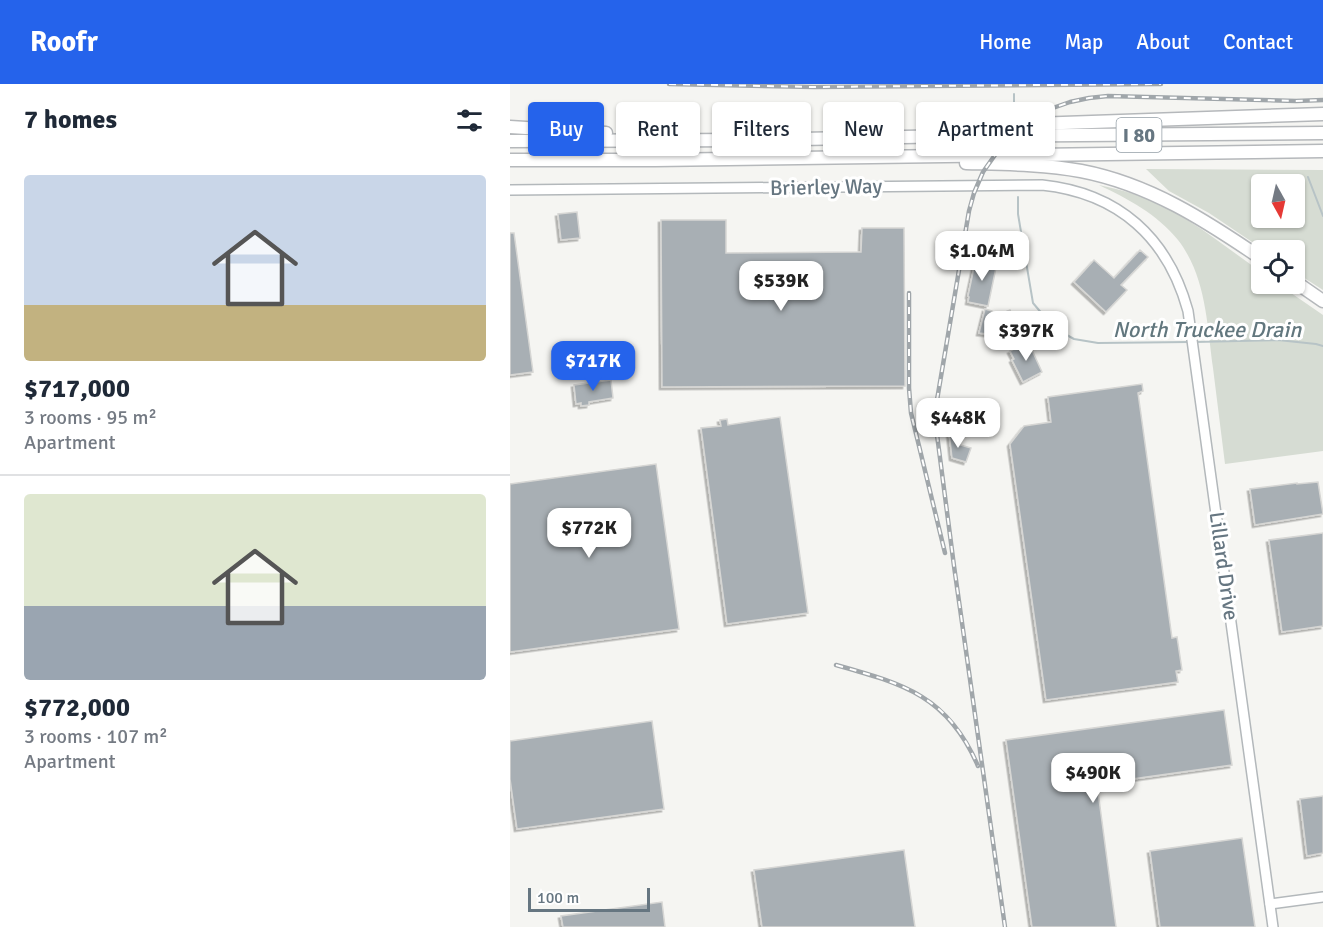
<!DOCTYPE html>
<meta charset="utf-8">
<style>
body{margin:0;font-family:Signika,sans-serif;background:#f6f6f7;color:#1f2937;height:100vh;display:flex;flex-direction:column;font-size:22px;white-space:nowrap}
*{box-sizing:border-box;margin:0}
p{font-size:20px;color:#747a83}
.icon{flex:none;width:33px;height:33px;fill:none;stroke:currentColor;stroke-width:2;stroke-linecap:round;stroke-linejoin:round}
.map{position:relative;flex:1;overflow:hidden}
.drawer{display:flex;flex-direction:column;background:#fff;width:510px}
.drawer>*{flex:none}
.hud{position:absolute;left:18px;top:18px;width:570px;height:54px;display:flex;gap:12px}
.needle{width:39px;rotate:172deg}
.controls{position:absolute;left:741px;top:90px;display:grid;gap:12px}
.controls a{display:grid;place-items:center;width:54px;height:54px;border-radius:6px;background:#fff;box-shadow:0 2px 4px #0004;font-size:30px}
.scale{position:absolute;left:18px;bottom:15px;width:122px;box-sizing:border-box;padding-left:6px;border:3px solid #667681;border-top:0;font-size:16px;line-height:21px;white-space:nowrap;color:#667681;-webkit-text-stroke:4px #fff;paint-order:stroke}
.price{position:absolute;translate:-50% -51px;padding:0 14px;border-radius:12px;background:#fff;color:#222;font-size:20px;line-height:39px;filter:drop-shadow(0 2px 3px #0008)}
.price::after{content:'';position:absolute;left:50%;top:36px;width:18px;height:14px;margin-left:-9px;background:inherit;clip-path:polygon(0 0,100% 0,50% 100%)}
.price.on{background:#2563eb;color:#fff}
ul{padding:0;list-style:none}
li{display:grid;align-content:center;gap:12px;height:318px;padding:0 24px}
li+li{border-top:2px solid #e0e1e3}
li span{display:grid;place-items:center;height:186px;border-radius:6px;color:#555}
li>.icon{margin-inline-start:auto}
span .icon{width:108px;height:108px;fill:#fffc;stroke-width:1}
li b{font-size:26px}
h2{display:flex;justify-content:space-between;align-items:center;height:72px;padding:0 24px;font-size:26px}
.tag{padding:0 21px;border-radius:6px;background:#fff;box-shadow:0 2px 4px #0004;font-size:21px;line-height:54px}
.tag.on{background:#2563eb;color:#fff}
header{display:flex;align-items:center;gap:36px;box-sizing:border-box;height:84px;padding:0 30px;background:#2563eb;color:#fff}
header strong{font-size:28px}
nav{display:flex;gap:33px;margin-inline-start:auto;font-size:21px}
main{display:flex;flex:1;min-height:0}
.map>svg:first-child{display:block}
</style>
<header>
<strong>Roofr</strong>
<nav><a>Home</a><a>Map</a><a>About</a><a>Contact</a></nav>
</header>
<main>
<section class="drawer">
<h2>7 homes<svg class="icon" aria-label="filters" viewBox="0 0 24 24"><path d="M4 7h16M4 17h16"/><circle cx="9" cy="7" r="2"/><circle cx="15" cy="17" r="2"/></svg></h2>
<ul>
<li><span style="background:linear-gradient(#c9d6e8 70%,#c2b280 0)"><svg class="icon" aria-label="home" viewBox="0 0 24 24"><path d="M3 11l9-7 9 7M6 9v11h12V9"/></svg></span><div><b>$717,000</b><p>3 rooms · 95 m²</p><p>Apartment</p></div></li>
<li><span style="background:linear-gradient(#dfe7d0 60%,#9aa5b1 0)"><svg class="icon" aria-label="home" viewBox="0 0 24 24"><path d="M3 11l9-7 9 7M6 9v11h12V9"/></svg></span><div><b>$772,000</b><p>3 rooms · 107 m²</p><p>Apartment</p></div></li>
</ul>
</section>
<div class="map">
<svg width="813" height="843" viewBox="0 0 813 843">
<defs>
<filter id="shadow"><feDropShadow dx="-2.5" dy="2.5" stdDeviation="0" flood-color="#0004"/></filter>
</defs>
<rect width="100%" height="100%" fill="#f5f5f2"/>
<g fill="#d6dcd3" fill-rule="evenodd">
<path d="M636 85 813 86V206L785 188 784 166H754L699 129 659 107ZM752 100H784V134H752Z"/>
<path d="M589 101C612 106 634 112 655 123 689 141 720 166 751 188L752 200H768L813 231V367L715 380C711 348 707 316 703 284 697 240 696 192 668 156 647 130 618 115 589 101Z"/>
</g>
<g fill="none" stroke-linecap="round" stroke-linejoin="round">
<g stroke="#b7c3c6" stroke-width="2">
<path d="M504 10V34"/>
<path d="M798 93 813 132"/>
<path d="M508 113V130L523 219 544 244 564 255 588 259 679 258"/>
<path d="M685 258 768 256 806 260 813 262"/>
</g>
</g>
<g fill="#a8afb4" stroke="#d6d6d4" stroke-width="1.5" filter="url(#shadow)">
<path d="M67 128 70 154 51 156 48 130Z"/>
<path d="M151 136H216V169L351 168 352 144H394L395 302 152 303Z"/>
<path d="M0 149H4L23 288 0 291Z"/>
<path d="M630 166 638 173 611 201 617 206 596 228 564 198 584 176 604 194Z"/>
<path d="M466 174 484 177 483 178 487 179 478 222 458 218 459 213 458 212Z"/>
<path d="M475 225 482 227 477 250 469 249Z"/>
<path d="M500 226 507 241 508 240 512 247 499 254 488 231Z"/>
<path d="M520 257 524 265 522 266 532 288 513 298 502 276 504 275 500 267Z"/>
<path d="M101 296 103 314 79 318V321L71 322V319L66 320 64 301Z"/>
<path d="M632 300 633 307 628 309 662 554 667 553 672 586 666 587 668 598 536 616 500 360 514 342 541 338 538 313Z"/>
<path d="M270 333 298 529 217 540 191 344 211 342 210 336 217 335 218 341Z"/>
<path d="M446 347 447 360 461 364 456 378 442 374 439 348Z"/>
<path d="M146 380 169 545 0 568V400Z"/>
<path d="M808 398 813 430 745 441 740 405 787 399V400Z"/>
<path d="M813 449V542L772 548 759 456Z"/>
<path d="M714 626 722 681 587 700 606 843H522L496 656Z"/>
<path d="M142 637 154 725 7 745 0 695V657Z"/>
<path d="M813 712V769L797 772 790 715Z"/>
<path d="M732 754 745 843H650L640 767Z"/>
<path d="M394 766 405 843H252L244 786Z"/>
<path d="M152 818 155 843H53L51 832Z"/>
</g>
<g fill="none" stroke-linecap="round" stroke-linejoin="round">
<defs>
<g id="secondary">
<path d="M0 106 532 101C609 109 658 154 678 227L763 843"/>
<path d="M760 820 813 813"/>
</g>
<g id="highway">
<path d="M0 43 96 49"/>
<path d="M470 47 489 43 524 40 813 30"/>
<path d="M0 57 243 56 445 52 813 49"/>
<path d="M0 76H145L813 67"/>
<path d="M456 79C494 80 533 80 571 87 639 100 695 136 752 175"/>
<path d="M784 197 813 217"/>
</g>
</defs>
<use href="#secondary" stroke="#b3b8bb" stroke-width="12"/>
<use href="#highway" stroke="#b5b8bb" stroke-width="15"/>
<use href="#secondary" stroke="#fff" stroke-width="9"/>
<use href="#highway" stroke="#fff" stroke-width="12"/>
<defs>
<g id="rail">
<path d="M159 0 304 3 651 0"/>
<path d="M399 209V304L401 329 435 469"/>
<path d="M326 581C394 600 438 612 468 682"/>
<path d="M495 843 444 482 426 343 427 316 459 127 464 109 473 88 492 61 505 48 524 33 540 25 560 18 579 14 598 12 786 17 813 16"/>
</g>
</defs>
<use href="#rail" stroke="#a0a6aa" stroke-width="4.5"/>
<use href="#rail" stroke="#fff" stroke-width="2" stroke-dasharray="7" stroke-linecap="butt"/>
</g>
<g text-anchor="middle" dominant-baseline="central" stroke-width="6" stroke-linejoin="round" paint-order="stroke">
<rect fill="#fff" stroke="#949fa7" stroke-width="1.5" x="606.5" y="34" width="45" height="34" rx="4.5"/>
<g font-size="20" font-weight="bold" fill="#667681">
<text x="629" y="51">I 80</text>
</g>
<g font-size="21" fill="#667681" stroke="#fff">
<text transform="translate(316 103) rotate(-1)">Brierley Way</text>
<text transform="translate(714 482) rotate(82)">Lillard Drive</text>
</g>
<g font-size="22" font-style="italic" fill="#62777e" stroke="#fff">
<text x="697" y="245">North Truckee Drain</text>
</g>
</g>
</svg>
<div class="controls">
<a><svg class="needle" viewBox="-14 -14 28 28"><path d="M0-13l5 13h-10z" fill="#e53935"/><path d="M0 13l5-13h-10z" fill="#747a83"/></svg></a>
<a><svg class="icon" aria-label="locate" viewBox="0 0 24 24"><circle cx="12" cy="12" r="6"/><path d="M12 2v4M12 18v4M2 12h4M18 12h4"/></svg></a>
</div>
<div class="scale">100 m</div>
<b class="price" style="left:472px;top:198px">$1.04M</b>
<b class="price" style="left:271px;top:228px">$539K</b>
<b class="price" style="left:516px;top:278px">$397K</b>
<b class="price on" style="left:83px;top:308px">$717K</b>
<b class="price" style="left:448px;top:365px">$448K</b>
<b class="price" style="left:79px;top:475px">$772K</b>
<b class="price" style="left:583px;top:720px">$490K</b>
<div class="hud">
<a class="tag on">Buy</a>
<a class="tag">Rent</a>
<a class="tag">Filters</a>
<a class="tag">New</a>
<a class="tag">Apartment</a>
</div>
</div>
</main>
